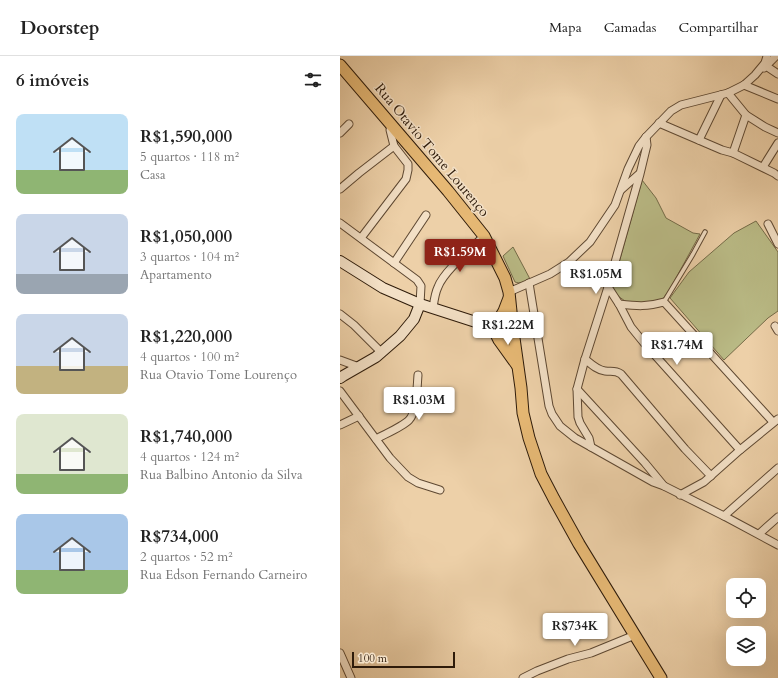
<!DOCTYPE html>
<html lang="pt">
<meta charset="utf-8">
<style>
body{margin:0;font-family:Cardo,serif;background:#f2f2f2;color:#222;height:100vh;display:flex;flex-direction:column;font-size:15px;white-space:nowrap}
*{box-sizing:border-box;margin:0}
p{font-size:13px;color:#767676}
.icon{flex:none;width:22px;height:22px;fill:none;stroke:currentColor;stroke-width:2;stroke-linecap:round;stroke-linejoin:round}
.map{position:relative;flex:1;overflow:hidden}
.panel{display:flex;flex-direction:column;background:#fff;width:340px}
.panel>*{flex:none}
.controls{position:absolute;left:386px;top:522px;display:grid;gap:8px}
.controls a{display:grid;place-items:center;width:40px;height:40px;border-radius:8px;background:#fff;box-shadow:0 4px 16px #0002;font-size:20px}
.scale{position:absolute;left:12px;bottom:10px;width:103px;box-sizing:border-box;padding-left:4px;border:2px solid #2e1b0a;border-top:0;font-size:11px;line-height:14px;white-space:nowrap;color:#2e1b0a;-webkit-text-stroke:3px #f3e0c6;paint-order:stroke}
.price{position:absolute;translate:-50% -34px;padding:0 9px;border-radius:4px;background:#fff;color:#222;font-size:13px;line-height:26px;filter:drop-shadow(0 1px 2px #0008)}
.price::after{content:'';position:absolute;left:50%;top:24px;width:12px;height:9px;margin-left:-6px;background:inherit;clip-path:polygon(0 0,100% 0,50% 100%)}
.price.selected{background:#8f2418;color:#fff}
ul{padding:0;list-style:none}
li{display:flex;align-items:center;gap:12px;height:100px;padding:0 16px}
li span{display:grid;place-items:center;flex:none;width:112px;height:80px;border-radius:8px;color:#555}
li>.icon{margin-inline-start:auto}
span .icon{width:48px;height:48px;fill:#fffc;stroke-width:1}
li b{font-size:17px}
h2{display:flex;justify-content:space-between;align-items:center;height:48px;padding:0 16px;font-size:17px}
header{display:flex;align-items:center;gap:24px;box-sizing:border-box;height:56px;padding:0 20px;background:#fff;border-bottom:1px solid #e0e0e0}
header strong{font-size:19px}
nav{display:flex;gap:22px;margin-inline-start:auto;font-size:14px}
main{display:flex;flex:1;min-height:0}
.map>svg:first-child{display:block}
</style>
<header>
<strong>Doorstep</strong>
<nav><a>Mapa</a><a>Camadas</a><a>Compartilhar</a></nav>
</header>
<main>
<section class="panel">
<h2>6 imóveis<svg class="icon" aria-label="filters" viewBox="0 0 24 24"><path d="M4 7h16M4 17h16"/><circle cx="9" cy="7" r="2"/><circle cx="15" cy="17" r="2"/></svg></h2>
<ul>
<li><span style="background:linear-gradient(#bfe0f5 70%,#8fb573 0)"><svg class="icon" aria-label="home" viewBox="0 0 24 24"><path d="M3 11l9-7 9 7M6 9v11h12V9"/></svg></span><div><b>R$1,590,000</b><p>5 quartos · 118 m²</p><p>Casa</p></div></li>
<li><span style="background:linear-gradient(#c9d6e8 75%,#9aa5b1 0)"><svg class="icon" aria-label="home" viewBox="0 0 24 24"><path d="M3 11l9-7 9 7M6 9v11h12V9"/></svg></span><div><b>R$1,050,000</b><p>3 quartos · 104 m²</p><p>Apartamento</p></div></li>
<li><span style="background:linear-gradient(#c9d6e8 65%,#c2b280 0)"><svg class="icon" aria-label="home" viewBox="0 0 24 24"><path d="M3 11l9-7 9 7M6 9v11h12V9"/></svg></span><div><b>R$1,220,000</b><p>4 quartos · 100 m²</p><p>Rua Otavio Tome Lourenço</p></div></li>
<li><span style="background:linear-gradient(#dfe7d0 75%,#8fb573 0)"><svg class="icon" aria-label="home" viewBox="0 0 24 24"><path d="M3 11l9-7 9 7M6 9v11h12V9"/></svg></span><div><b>R$1,740,000</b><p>4 quartos · 124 m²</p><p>Rua Balbino Antonio da Silva</p></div></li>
<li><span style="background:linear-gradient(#a9c7e8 70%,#8fb573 0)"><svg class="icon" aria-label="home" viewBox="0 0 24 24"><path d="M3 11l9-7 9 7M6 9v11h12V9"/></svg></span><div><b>R$734,000</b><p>2 quartos · 52 m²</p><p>Rua Edson Fernando Carneiro</p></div></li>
</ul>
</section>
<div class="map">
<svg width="438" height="622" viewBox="0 0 438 622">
<rect width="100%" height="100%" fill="#edd0a8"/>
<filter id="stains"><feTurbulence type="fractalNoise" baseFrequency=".005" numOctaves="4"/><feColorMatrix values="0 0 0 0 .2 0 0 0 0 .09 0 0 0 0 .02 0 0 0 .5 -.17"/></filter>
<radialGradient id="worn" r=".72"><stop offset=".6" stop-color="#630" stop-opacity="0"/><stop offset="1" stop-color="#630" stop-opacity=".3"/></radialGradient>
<g fill="#babb86" stroke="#746b48">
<path d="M302 124 316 142 326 162 353 177 360 178 330 233 322 244 292 248 285 245 278 240 273 234V228Z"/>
<path d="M416 165 438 196V255L428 262 384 304 330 242 349 216 394 177Z"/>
<path d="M173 191 190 223C185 226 180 228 175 226L163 200Z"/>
</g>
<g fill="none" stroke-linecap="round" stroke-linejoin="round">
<defs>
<path id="lane" d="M324 246 353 198 365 176"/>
<g id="street">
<path d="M425 7 426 10 438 18"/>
<path d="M424 12 436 0"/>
<path d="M404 29 438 43"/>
<path d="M388 37 406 59 425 71 438 77"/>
<path d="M319 67 382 94 393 97 434 117 438 120"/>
<path d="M0 77 9 68"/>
<path d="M359 84 381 39"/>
<path d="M393 97 406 59"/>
<path d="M423 111 438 87"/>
<path d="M0 133 19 117 54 90"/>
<path d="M281 134 299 118"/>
<path d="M0 167 77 224 81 230 80 248"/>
<path d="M428 168 438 188"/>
<path d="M21 182 66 123 68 114V108L54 90 50 74 51 69"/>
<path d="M54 207 86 159"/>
<path d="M189 227 209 350 212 358 220 370 235 382 313 426 324 430 384 460 438 489"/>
<path d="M268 231 279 248 291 271 304 287 400 394"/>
<path d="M169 236 210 218 229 206 250 186 275 149 288 113 299 90 306 81 331 55 341 49 388 37 404 29 415 19 425 7 427 0"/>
<path d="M279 248C297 250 307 251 324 246L433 366"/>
<path d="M93 252C94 245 95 237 98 231 104 215 132 192 144 180"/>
<path d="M0 258 14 269 42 297"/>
<path d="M435 270 438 275"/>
<path d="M245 303C251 308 257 314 265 315 271 316 275 314 281 318L345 393 371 420"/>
<path d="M0 304 19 311"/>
<path d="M237 333 305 407 324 430"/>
<path d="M0 335 50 402 68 421 78 427 100 434"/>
<path d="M0 369 19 360"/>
<path d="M36 383C45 378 62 371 69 364 77 356 77 330 78 319"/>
<path d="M251 391 249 382 240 367 238 361 237 333 245 303 268 231 300 118 307 89 306 81"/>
<path d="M340 439 364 426 400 394 438 363"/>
<path d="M384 460 438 412"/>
<path d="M419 478 438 461"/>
<path d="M0 597 11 622"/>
<path d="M183 622 197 615 228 603 251 597 295 579"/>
</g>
<g id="secondary">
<path d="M0 205 43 232 80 248 145 269 160 278 170 279 173 275C167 267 154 269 145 269"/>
<path d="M0 322 3 320 36 301 60 280 74 263 80 248"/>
</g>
<g id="primary">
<path d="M0 9 108 135 144 180 165 222 169 236 173 275 181 332 183 357 189 382 201 418 214 443 239 488 321 622"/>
<path d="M152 269 161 260 164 255 169 242"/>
<path d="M155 276 159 284 177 309"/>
</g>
</defs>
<use href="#lane" stroke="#5e4832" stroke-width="5.5"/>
<use href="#street" stroke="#5e4832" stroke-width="9"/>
<use href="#secondary" stroke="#2e1b0a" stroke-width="12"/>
<use href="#primary" stroke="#2e1b0a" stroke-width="13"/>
<use href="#lane" stroke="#f3e0c6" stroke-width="3.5"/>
<use href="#street" stroke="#f3e0c6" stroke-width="7"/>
<use href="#secondary" stroke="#f3e0c6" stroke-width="10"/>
<use href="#primary" stroke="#e6b874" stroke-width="11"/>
</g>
<g text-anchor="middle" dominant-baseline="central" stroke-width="3" stroke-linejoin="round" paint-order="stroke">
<g font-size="14" fill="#2e1b0a" stroke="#f3e0c6">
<text transform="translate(92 94) rotate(50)">Rua Otavio Tome Lourenço</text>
</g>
</g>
<rect width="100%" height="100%" filter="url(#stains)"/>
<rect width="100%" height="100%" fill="url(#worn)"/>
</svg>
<div class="controls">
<a><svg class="icon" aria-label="locate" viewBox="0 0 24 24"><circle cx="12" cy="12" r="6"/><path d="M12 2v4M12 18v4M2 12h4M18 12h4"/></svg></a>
<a><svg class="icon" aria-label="layers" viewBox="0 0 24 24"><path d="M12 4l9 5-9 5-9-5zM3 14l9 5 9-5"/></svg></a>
</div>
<div class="scale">100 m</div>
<b class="price selected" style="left:120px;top:217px">R$1.59M</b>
<b class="price" style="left:256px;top:239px">R$1.05M</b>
<b class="price" style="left:168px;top:290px">R$1.22M</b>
<b class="price" style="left:337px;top:310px">R$1.74M</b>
<b class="price" style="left:79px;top:365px">R$1.03M</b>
<b class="price" style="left:235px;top:591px">R$734K</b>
</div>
</main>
